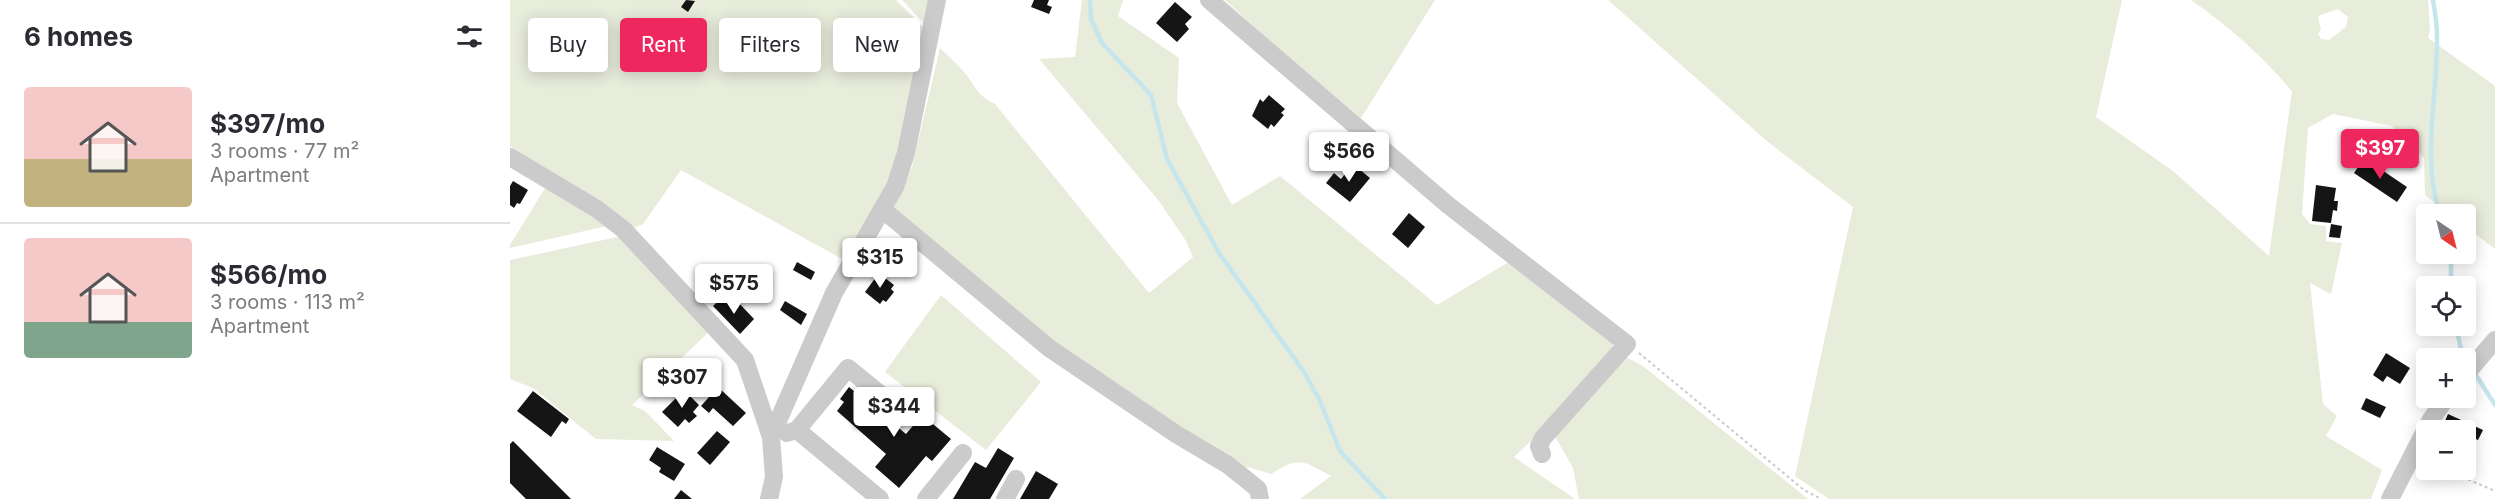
<!DOCTYPE html>
<meta charset="utf-8">
<style>
body{margin:0;font-family:Inter,sans-serif;background:#f7f7f7;color:#2b2b33;height:100vh;display:flex;flex-direction:column;font-size:22px;white-space:nowrap}
*{box-sizing:border-box;margin:0}
p{font-size:20px;color:#7c7c81}
.icon{flex:none;width:33px;height:33px;fill:none;stroke:currentColor;stroke-width:2;stroke-linecap:round;stroke-linejoin:round}
.map{position:relative;flex:1;overflow:hidden}
.panel{display:flex;flex-direction:column;background:#fff;width:510px}
.panel>*{flex:none}
.banner{position:absolute;left:18px;top:18px;width:570px;height:54px;display:flex;gap:12px}
.needle{width:39px;rotate:145deg}
.tools{position:absolute;left:1906px;top:204px;display:grid;gap:12px}
.tools a{display:grid;place-items:center;width:60px;height:60px;border-radius:6px;background:#fff;box-shadow:0 3px 15px #0003;font-size:30px}
.price{position:absolute;translate:-50% -51px;padding:0 14px;border-radius:6px;background:#fff;color:#222;font-size:20px;line-height:39px;filter:drop-shadow(0 2px 3px #0008)}
.price::after{content:'';position:absolute;left:50%;top:36px;width:18px;height:14px;margin-left:-9px;background:inherit;clip-path:polygon(0 0,100% 0,50% 100%)}
.price.selected{background:#ee275e;color:#fff}
ul{padding:0;list-style:none}
li{display:flex;align-items:center;gap:18px;height:150px;padding:0 24px}
li+li{border-top:2px solid #e1e1e2}
li span{display:grid;place-items:center;flex:none;width:168px;height:120px;border-radius:6px;color:#555}
li>.icon{margin-inline-start:auto}
span .icon{width:72px;height:72px;fill:#fffc;stroke-width:1}
li b{font-size:26px}
h2{display:flex;justify-content:space-between;align-items:center;height:72px;padding:0 24px;font-size:26px}
.tag{padding:0 21px;border-radius:6px;background:#fff;box-shadow:0 3px 15px #0003;font-size:21px;line-height:54px}
.tag.selected{background:#ee275e;color:#fff}
main{display:flex;flex:1;min-height:0}
.map>svg:first-child{display:block}
</style>
<main>
<section class="panel">
<h2>6 homes<svg class="icon" aria-label="filters" viewBox="0 0 24 24"><path d="M4 7h16M4 17h16"/><circle cx="9" cy="7" r="2"/><circle cx="15" cy="17" r="2"/></svg></h2>
<ul>
<li><span style="background:linear-gradient(#f6c9c9 60%,#c2b280 0)"><svg class="icon" aria-label="home" viewBox="0 0 24 24"><path d="M3 11l9-7 9 7M6 9v11h12V9"/></svg></span><div><b>$397/mo</b><p>3 rooms · 77 m²</p><p>Apartment</p></div></li>
<li><span style="background:linear-gradient(#f6c9c9 70%,#7fa58c 0)"><svg class="icon" aria-label="home" viewBox="0 0 24 24"><path d="M3 11l9-7 9 7M6 9v11h12V9"/></svg></span><div><b>$566/mo</b><p>3 rooms · 113 m²</p><p>Apartment</p></div></li>
</ul>
</section>
<div class="map">
<svg width="1985" height="499" viewBox="0 0 1985 499">
<rect width="100%" height="100%" fill="#fff"/>
<g fill="#e8ecdb" fill-rule="evenodd">
<path d="M0 0H386L415 29C406 76 398 130 381 174 369 205 351 232 334 260L171 170 133 224 123 228 0 146Z"/>
<path d="M392 0H421L415 24Z"/>
<path d="M572 0H613L608 16 669 58 667 103 722 205 770 176 927 305 1002 260 1103 344 1101 352 1046 417 1004 457 1065 499H790L821 476C792 460 790 456 761 474L738 467 735 470 571 370 384 208 402 167 430 48C439 57 450 66 458 77 467 90 470 97 485 104L639 293 683 257 676 241 649 201 529 59 565 57Z"/>
<path d="M715 0H925L851 118 754 36Z"/>
<path d="M1098 0H1612L1586 117 1663 171 1759 256 1782 91C1751 55 1720 27 1681 0H1918L1920 29 1918 38 1985 86V249L1956 227V214H1938L1915 195 1914 158 1882 126 1823 114 1798 128 1792 214 1800 224 1816 226V241L1832 243 1821 294 1800 283 1813 404 1827 416 1816 436 1872 470 1861 499H1319L1285 476 1343 207 1258 142ZM1828 9 1838 17 1836 27 1819 40 1811 39 1808 34 1811 30 1808 16Z"/>
<path d="M37 185 97 226 0 248V245Z"/>
<path d="M112 236 202 329 122 405 135 411 164 441 86 439 23 388 0 379V260Z"/>
<path d="M431 295 531 382 476 450 375 372Z"/>
<path d="M1116 357 1133 366 1298 499H1069L1063 468 1043 433Z"/>
</g>
<g fill="none" stroke-linecap="round" stroke-linejoin="round">
<g stroke="#c6e6ed" stroke-width="4.5">
<path d="M580 0 581 19 592 43 641 95 657 159 709 253 794 372 810 401 830 451 875 499"/>
<path d="M1923 0C1925 12 1927 25 1927 37 1928 95 1911 158 1930 214"/>
<path d="M1941 286V254"/>
<path d="M1946 326 1951 349 1959 362"/>
<path d="M1964 372 1985 405"/>
</g>
</g>
<g fill="#151515">
<path d="M176 0 185 1 178 12 171 7Z"/>
<path d="M524 0H539L537 5 542 7 539 14 521 7Z"/>
<path d="M665 2 682 17 675 24 679 29 667 42 646 23Z"/>
<path d="M759 95 775 109 771 113 774 115 764 127 761 124 758 129 742 116 750 99 753 102Z"/>
<path d="M1854 158 1897 187 1887 202 1844 173Z"/>
<path d="M843 164 860 178 840 202 816 183 824 173 831 179Z"/>
<path d="M3 181 18 190 10 204 7 203 4 208 0 205V186Z"/>
<path d="M1806 185 1826 188 1824 201H1828L1827 211 1823 210 1821 223 1802 221Z"/>
<path d="M899 213 915 227 898 248 882 234Z"/>
<path d="M1821 224 1832 226 1830 238 1819 237Z"/>
<path d="M287 262 305 272 301 280 283 270Z"/>
<path d="M369 273 384 285 381 289 384 292 376 302 373 300 370 304 355 292Z"/>
<path d="M238 279 248 284 243 293 234 287Z"/>
<path d="M212 297 221 307 227 301 244 319 230 334 203 306Z"/>
<path d="M275 301 297 314 291 325 270 310Z"/>
<path d="M1876 353 1900 368 1890 384 1877 376 1873 382 1863 375Z"/>
<path d="M208 387 236 413 223 426 203 408 199 413 191 406Z"/>
<path d="M339 387 396 434 412 415 441 439 422 461 416 456 389 488 365 467 376 454 327 411 334 402 330 399Z"/>
<path d="M174 390 189 405 183 412 187 416 179 423 175 419 168 427 152 412Z"/>
<path d="M23 391 59 419 56 424 52 421 41 437 7 411Z"/>
<path d="M1856 398 1876 407 1870 418 1851 409Z"/>
<path d="M1938 414 1973 430 1968 440 1956 435V430H1931Z"/>
<path d="M207 431 220 442 200 465 187 453Z"/>
<path d="M3 441 61 499H16L0 483V444Z"/>
<path d="M147 447 175 464 164 481 149 472 151 468 139 460Z"/>
<path d="M488 448 504 458 480 499H443L465 462 476 468Z"/>
<path d="M526 471 548 484 539 499H510Z"/>
<path d="M171 490 182 499H164Z"/>
</g>
<g fill="none" stroke-linecap="round" stroke-linejoin="round">
<g stroke="#cbcbcb" stroke-width="2" stroke-dasharray="3 3" stroke-linecap="butt">
<path d="M1129 353 1294 490 1311 499"/>
<path d="M1936 470 1985 491"/>
</g>
<g stroke="#cbcbcb" stroke-width="18">
<path d="M699 0 938 205 1117 344 1033 438 1029 446 1032 454"/>
<path d="M0 157 87 209 114 230 235 360 261 437 264 477 259 499"/>
<path d="M372 209 539 348 666 434 718 465 748 489 750 499"/>
<path d="M1956 374 1985 340"/>
<path d="M287 430 338 368 397 416"/>
<path d="M277 433 287 430 370 499"/>
<path d="M261 437 324 293 385 187 396 153 427 0"/>
<path d="M416 499 453 453"/>
<path d="M495 499 506 479"/>
<path d="M1880 499 1920 421 1936 398"/>
</g>
</g>
</svg>
<div class="tools">
<a><svg class="needle" viewBox="-14 -14 28 28"><path d="M0-13l5 13h-10z" fill="#e53935"/><path d="M0 13l5-13h-10z" fill="#7c7c81"/></svg></a>
<a><svg class="icon" aria-label="locate" viewBox="0 0 24 24"><circle cx="12" cy="12" r="6"/><path d="M12 2v4M12 18v4M2 12h4M18 12h4"/></svg></a>
<a>+</a>
<a>−</a>
</div>
<b class="price selected" style="left:1870px;top:180px">$397</b>
<b class="price" style="left:839px;top:183px">$566</b>
<b class="price" style="left:370px;top:289px">$315</b>
<b class="price" style="left:224px;top:315px">$575</b>
<b class="price" style="left:172px;top:409px">$307</b>
<b class="price" style="left:384px;top:438px">$344</b>
<div class="banner">
<a class="tag">Buy</a>
<a class="tag selected">Rent</a>
<a class="tag">Filters</a>
<a class="tag">New</a>
</div>
</div>
</main>
